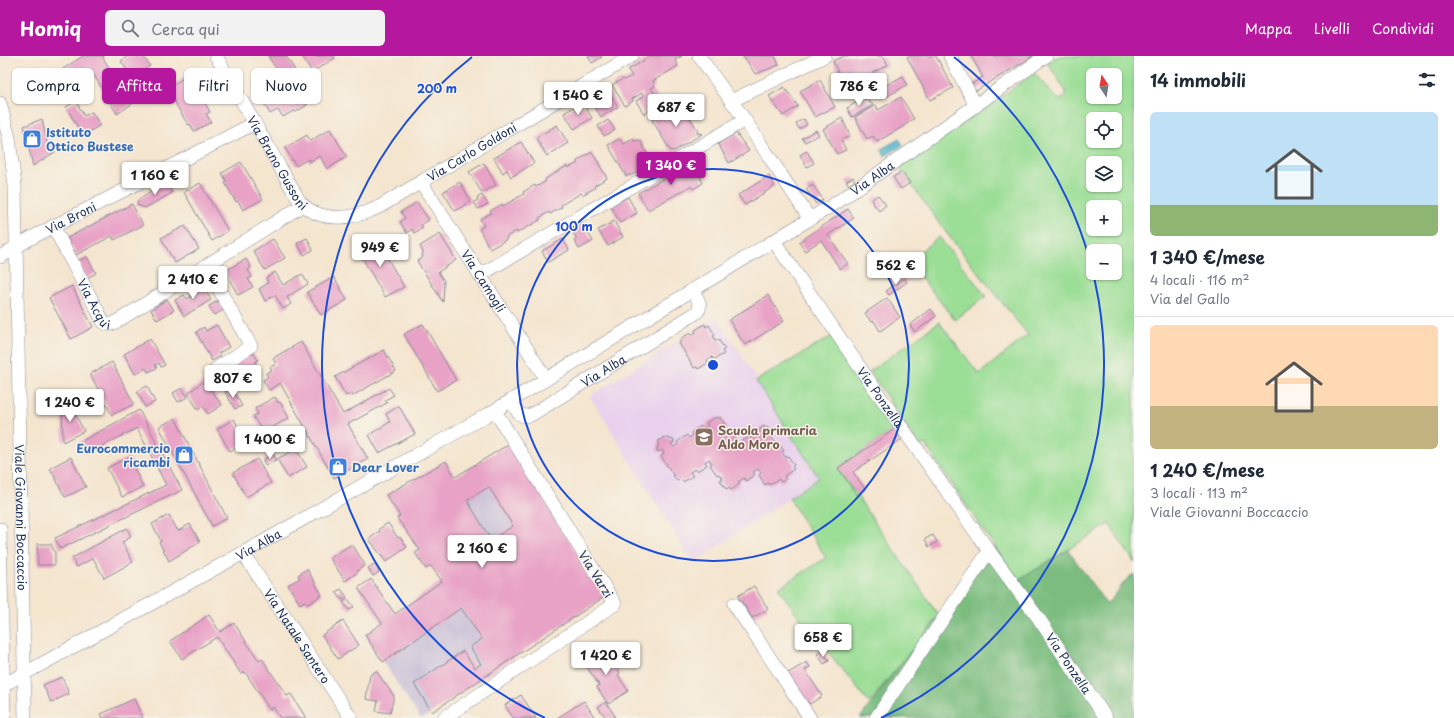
<!DOCTYPE html>
<html lang="it">
<meta charset="utf-8">
<style>
body{margin:0;font-family:"Playpen Sans",sans-serif;background:#f2f2f3;color:#1f2937;height:100vh;display:flex;flex-direction:column;font-size:15px;white-space:nowrap}
*{box-sizing:border-box;margin:0}
p{font-size:13px;color:#747a83}
.icon{flex:none;width:22px;height:22px;fill:none;stroke:currentColor;stroke-width:2;stroke-linecap:round;stroke-linejoin:round}
.map{position:relative;flex:1;overflow:hidden}
.drawer{display:flex;flex-direction:column;background:#fff;width:320px}
.drawer>*{flex:none}
.banner{position:absolute;left:12px;top:12px;width:380px;height:36px;display:flex;gap:8px}
.needle{width:26px;rotate:348deg}
.buttons{position:absolute;left:1086px;top:12px;display:grid;gap:8px}
.buttons a{display:grid;place-items:center;width:36px;height:36px;border-radius:6px;background:#fff;box-shadow:0 1px 3px #0004;font-size:20px}
.price{position:absolute;translate:-50% -34px;padding:0 9px;border-radius:4px;background:#fff;color:#222;font-size:13px;line-height:26px;filter:drop-shadow(0 1px 2px #0008)}
.price::after{content:'';position:absolute;left:50%;top:24px;width:12px;height:9px;margin-left:-6px;background:inherit;clip-path:polygon(0 0,100% 0,50% 100%)}
.price.active{background:#b5179e;color:#fff}
ul{padding:0;list-style:none}
li{display:grid;align-content:center;gap:8px;height:212px;padding:0 16px}
li+li{border-top:1px solid #e0e1e3}
li span{display:grid;place-items:center;height:124px;border-radius:6px;color:#555}
li>.icon{margin-inline-start:auto}
span .icon{width:72px;height:72px;fill:#fffc;stroke-width:1}
li b{font-size:17px}
h2{display:flex;justify-content:space-between;align-items:center;height:48px;padding:0 16px;font-size:17px}
.chip{padding:0 14px;border-radius:6px;background:#fff;box-shadow:0 1px 3px #0004;font-size:14px;line-height:36px}
.chip.active{background:#b5179e;color:#fff}
header{display:flex;align-items:center;gap:24px;box-sizing:border-box;height:56px;padding:0 20px;background:#b5179e;color:#fff}
header strong{font-size:19px}
nav{display:flex;gap:22px;margin-inline-start:auto;font-size:14px}
.search{width:280px;height:36px;background:#f2f2f3;display:flex;align-items:center;gap:10px;box-sizing:border-box;padding:0 14px;border-radius:6px;color:#747a83;font-size:15px}
main{display:flex;flex:1;min-height:0}
.map>svg:first-child{display:block}
</style>
<header>
<strong>Homiq</strong>
<div class="search"><svg class="icon" aria-label="search" viewBox="0 0 24 24"><circle cx="10" cy="10" r="6"/><path d="M15 15l6 6"/></svg>Cerca qui</div>
<nav><a>Mappa</a><a>Livelli</a><a>Condividi</a></nav>
</header>
<main>
<div class="map">
<svg width="1134" height="662" viewBox="0 0 1134 662">
<rect width="100%" height="100%" fill="#f7f3e8"/>
<filter id="ink" filterUnits="userSpaceOnUse"><feTurbulence type="fractalNoise" baseFrequency=".025" numOctaves="2"/><feDisplacementMap in="SourceGraphic" scale="8" xChannelSelector="R" yChannelSelector="G"/><feConvolveMatrix kernelMatrix="1 2 1 2 8 2 1 2 1" color-interpolation-filters="sRGB"/></filter>
<filter id="wash" filterUnits="userSpaceOnUse"><feTurbulence type="fractalNoise" baseFrequency=".012" numOctaves="4" result="noise"/><feDisplacementMap in="SourceGraphic" scale="16" xChannelSelector="R" yChannelSelector="G"/><feGaussianBlur stdDeviation="0.9" result="paint"/><feColorMatrix in="noise" values="0 0 0 0 0 0 0 0 0 0 0 0 0 0 0 0 0 1.4 0 .05"/><feComposite in="paint" operator="in"/></filter>
<g filter="url(#wash)">
<rect width="100%" height="100%" fill="#f4e5cf"/>
<path fill="#e9d1ed" d="M717 261 819 422 693 507 590 340 690 277 692 279 696 277 695 274Z"/>
<path fill="#c9bfd7" d="M509 388 604 541 423 662H420L365 579 442 525 397 462 400 460 386 439 446 405 455 421Z"/>
<g fill="#9bde96" stroke="#5b867a" fill-rule="evenodd">
<path d="M1059 0H1134V506L1109 468 1019 524 983 474 925 388 919 390 870 315 939 266 979 318 1028 279 945 175 897 109 940 84 1034 17 1055 41 1060 44 1065 40V34L1047 6ZM1093 19H1115V41H1093ZM1093 63H1115V85H1093ZM1093 107H1115V129H1093ZM1093 151H1115V173H1093ZM1093 195H1115V217H1093Z"/>
<path d="M939 181 986 240 955 264 908 205Z"/>
<path d="M832 280 895 373 838 412 939 560 869 647 825 592 821 591 778 532 826 502 789 442 819 422 756 325Z"/>
</g>
<path fill="#7cbd7f" stroke="#4c766e" d="M995 491 1019 524 1068 494 1106 548C1118 540 1121 525 1134 518V662H860L902 606Z"/>
<path fill="#4db3cb" stroke="#347194" d="M899 83 903 89 885 100 881 93Z"/>
<g id="blocks">
<g fill="#e8a2c6" fill-rule="evenodd">
<path d="M83 0H104L103 2 132 48 117 58 91 14 84 19 82 17 56 34 49 22Z"/>
<path d="M128 0H143L150 10 132 22 121 5Z"/>
<path d="M268 0H286L295 14 283 23Z"/>
<path d="M302 0H334L335 2 312 16Z"/>
<path d="M588 0H601L602 1 592 7Z"/>
<path d="M651 0H682L675 4 678 10 653 25 655 30 651 32 661 47 644 58 636 45 644 40 642 37 632 43 633 45 625 50 612 29 623 23 624 24 632 20 628 14Z"/>
<path d="M742 0H775L779 9 755 18 747 5Z"/>
<path d="M844 0H856L857 1 860 0H883L888 9 872 17 878 29 860 38 849 16 840 21 833 5Z"/>
<path d="M908 0H936L953 32 930 44 907 1Z"/>
<path d="M971 0H1033L974 36 970 29 983 21Z"/>
<path d="M903 20 907 29 886 41 881 32Z"/>
<path d="M185 21 190 29 193 27 210 56 206 58 211 66 194 75 190 68 188 69 171 40 172 39 168 32Z"/>
<path d="M820 24 835 51 815 61 800 35Z"/>
<path d="M281 26 290 39 298 34 307 49 296 56 293 55 283 61 278 54 270 58 259 39Z"/>
<path d="M784 31 798 50 783 60 769 40Z"/>
<path d="M607 33 618 51 601 61 590 43Z"/>
<path d="M901 41 914 63 907 67V68L877 86 873 80 867 83 855 61 876 49 878 54Z"/>
<path d="M864 42 873 49 852 61 847 52Z"/>
<path d="M76 45 84 60 92 56 100 69 83 80 66 51Z"/>
<path d="M681 47 696 72 698 73 697 77 702 78 674 95 670 94 652 64Z"/>
<path d="M584 49 592 62 574 73 564 57 576 50 578 53Z"/>
<path d="M842 62 850 80 841 84 846 94 837 98 823 73Z"/>
<path d="M42 63 48 91 54 90 55 96 33 110 24 70Z"/>
<path d="M804 63 807 69 799 73 796 67Z"/>
<path d="M608 64 615 74 604 80 598 70Z"/>
<path d="M557 69 568 87 547 100 536 82Z"/>
<path d="M330 73 347 101 327 113 320 100 309 106 308 103 296 110 285 92 307 79 310 85Z"/>
<path d="M816 74 819 79 805 86 802 82Z"/>
<path d="M736 77 749 95 729 107 718 88Z"/>
<path d="M619 83 624 88 633 83 634 85 640 84 650 102 651 108 632 119 626 120 608 89Z"/>
<path d="M521 86 534 107 511 121 507 114 503 117 494 102Z"/>
<path d="M807 95 814 107 807 111 800 99Z"/>
<path d="M592 96 607 122 594 130 595 132 582 139 581 137 561 149 562 151 550 158 549 156 539 162 540 164 517 177 516 175 506 181 507 183 490 193 479 173 484 170 480 163 491 157 490 155 502 148 503 150 524 138 523 136 535 129 536 131 546 125 545 123 567 110 568 112 578 107 577 105Z"/>
<path d="M241 106 263 143 243 154 238 145 236 146 225 127 227 126 222 117Z"/>
<path d="M484 107 496 129 482 137 469 116Z"/>
<path d="M692 107 703 127 693 133 691 130 648 154 638 137Z"/>
<path d="M902 116 910 127 901 133 893 121Z"/>
<path d="M769 120 775 130 745 149 738 139Z"/>
<path d="M853 121 855 125 849 129 846 125Z"/>
<path d="M460 126 471 145 455 155 443 136Z"/>
<path d="M200 127 228 175 212 185 184 136Z"/>
<path d="M167 128 172 137 145 152 137 149 138 144 159 131Z"/>
<path d="M813 129 823 144 816 148 806 133Z"/>
<path d="M482 139 488 148 478 153 474 146 478 144 477 142Z"/>
<path d="M878 139 886 149 879 155 871 144Z"/>
<path d="M628 141 637 157 620 167 611 150Z"/>
<path d="M417 146 429 164 421 169 423 172 414 177 412 173 407 177 400 166 405 162 401 156Z"/>
<path d="M132 148 143 169 114 184 112 180 76 199 67 182Z"/>
<path d="M848 153 854 162 828 179 848 208 840 213 821 184 805 195 799 186Z"/>
<path d="M614 165 623 181 608 190 598 174Z"/>
<path d="M582 167 593 185 579 193 574 184 577 183 571 173Z"/>
<path d="M185 170 199 193 175 207 161 182Z"/>
<path d="M440 178 456 204 438 216 444 225 443 246 417 205 422 202 423 196 420 190Z"/>
<path d="M307 182 313 194 304 199 297 187Z"/>
<path d="M376 182 404 231 385 241 357 193Z"/>
<path d="M273 183 285 202 265 214 253 195Z"/>
<path d="M563 183 569 194 548 206 542 195Z"/>
<path d="M87 201 96 217 87 222 78 205Z"/>
<path d="M246 203 251 212 248 214 252 221 248 223 253 231 238 239 225 215Z"/>
<path d="M275 216 283 229 302 218 308 228 287 241 291 248 283 253 275 239 265 245 259 233 268 227 266 222Z"/>
<path d="M334 221 347 244 321 259 307 236Z"/>
<path d="M904 222 907 226 889 239 886 235Z"/>
<path d="M201 228 211 244 184 260 175 244 184 239 187 243 192 240 190 235Z"/>
<path d="M72 230 93 271 71 283 49 242Z"/>
<path d="M768 239 784 265 745 289 729 264Z"/>
<path d="M887 242 900 261 880 275 874 265 871 266 865 257Z"/>
<path d="M167 243 174 254 157 264 151 254Z"/>
<path d="M218 245 224 254 214 259 209 250Z"/>
<path d="M931 253 936 260 915 276 910 269Z"/>
<path d="M423 268 456 324 437 335 404 278Z"/>
<path d="M705 268 706 271 709 269 715 279 713 280 716 285 718 283 725 293 722 295 724 298 713 304 712 301 707 304 708 307 698 313 697 311 694 312 679 287 681 285 680 283 690 277 692 279 696 276 695 274Z"/>
<path d="M217 269 229 291 219 297 221 300 212 305 196 276 204 271 206 275Z"/>
<path d="M150 283 165 309 161 311 159 307 155 309 157 312 148 316 146 312 135 318 124 298Z"/>
<path d="M301 286 343 358 389 332 394 339 385 344 387 347 348 368 368 403 334 422 280 327 269 334 263 324 268 321 266 317 272 314 270 311 276 308 273 302Z"/>
<path d="M384 294 396 315 352 340 351 337 346 340 335 321Z"/>
<path d="M252 295 258 304 255 306 260 314 236 330 225 313Z"/>
<path d="M112 306 134 348 112 359 90 318Z"/>
<path d="M204 325 222 349 208 358 203 350 198 354 188 337Z"/>
<path d="M147 330 155 346 145 351 137 335Z"/>
<path d="M182 332 188 341 178 346 173 337Z"/>
<path d="M232 332 242 350 235 353 225 336Z"/>
<path d="M275 341 278 347 280 346 289 362 269 373 259 370 253 360 258 358 255 352Z"/>
<path d="M67 342 84 375 63 386 62 356 65 355 64 343Z"/>
<path d="M399 350 415 378 379 397 369 379 390 366 386 358Z"/>
<path d="M139 354 182 434 60 493 55 482 166 429 137 372 87 398 80 386Z"/>
<path d="M716 361 718 363 720 361 727 371 724 373 727 377 730 375 737 385 734 387 737 391 742 388 740 386 750 380 751 382 756 379 755 377 764 370 766 373 768 371 774 380 772 382 776 387 778 386 784 395 782 396 785 401 788 400 794 409 792 411 794 413 784 420 786 423 781 426 779 423 769 429 768 427 765 429 759 419 761 417 758 413 753 416 755 418 746 425 744 422 738 426 740 428 731 434 729 432 726 433 720 424 723 423 719 418 717 419 710 409 712 408 709 403 705 406 707 409 697 415 695 413 690 416 693 420 683 426 680 423 677 425 661 400 664 398 662 394 659 396 657 395 659 384H662L663 381 674 384V386L671 388 674 391 678 389 677 386 687 379 689 382 693 379 691 377 701 370 703 373 708 369 706 367Z"/>
<path d="M175 362 227 462 212 470 159 371Z"/>
<path d="M234 363 246 386 230 395 217 373Z"/>
<path d="M895 373 902 383 853 416 865 433 857 439 838 412Z"/>
<path d="M509 388 604 541 432 656 414 628 463 595 475 612 481 608 470 591 482 583 461 552 383 606 365 579 382 567 358 532 371 523 395 558 442 525 431 510 426 513 415 497 420 494 397 462 400 460 386 439 446 405 455 421ZM489 431 513 470 491 484 467 444Z"/>
<path d="M296 393 307 411 288 422 277 403Z"/>
<path d="M273 398 276 404 266 410 263 404Z"/>
<path d="M71 401 86 431 65 441 50 412Z"/>
<path d="M129 401 143 431 122 441 107 412Z"/>
<path d="M257 403 271 427 246 441 233 417Z"/>
<path d="M169 459 178 475 190 468 200 486 169 505 159 486 161 485 152 468Z"/>
<path d="M388 467 398 482 400 481 407 491 386 506 369 483 380 475 379 473Z"/>
<path d="M127 472 131 481 122 486 133 506 104 522 93 502 77 511 72 502Z"/>
<path d="M933 479 937 486 929 491 925 483Z"/>
<path d="M37 488H51L55 497V509H38Z"/>
<path d="M352 488 365 509 357 515 358 516 345 525 330 502Z"/>
<path d="M374 508 379 516 373 520 368 512Z"/>
<path d="M307 513 322 539 308 548 305 545 300 548 288 529 300 522 298 519Z"/>
<path d="M754 530 768 553 752 562 738 540Z"/>
<path d="M341 533 347 541 342 544 336 536Z"/>
<path d="M348 543 354 551 349 554 343 546Z"/>
<path d="M209 559 220 576 234 567 259 605 262 603 287 640 291 638 306 662H280L273 651 270 654 245 616 241 618 217 581 182 603 170 585Z"/>
<path d="M343 565 359 589 338 603 322 579Z"/>
<path d="M604 592 620 617 618 619 628 635 608 648 597 631 599 629 583 605Z"/>
<path d="M822 595 829 605 824 608 817 598Z"/>
<path d="M807 606 810 611 805 614 822 640 810 648 794 632 785 619Z"/>
<path d="M376 615 394 640 390 657 376 655 378 645 366 643 370 619Z"/>
<path d="M62 621 69 638 51 646 43 629Z"/>
<path d="M521 639 536 662H513L505 649Z"/>
<path d="M134 643 143 662H103L101 658Z"/>
<path d="M584 645 595 662H557Z"/>
<path d="M606 646 615 660 613 662H606L598 651Z"/>
</g>
</g>
</g>
<g filter="url(#ink)">
<use href="#blocks" fill-opacity="0" stroke="#888a96" stroke-width="1"/>
<g fill="none" stroke-linecap="round" stroke-linejoin="round">
<defs>
<g id="minor">
<path id="s1" d="M216 0 300 146C320 168 355 163 379 151L632 0"/>
<path d="M699 0 745 64 810 163"/>
<path d="M950 0 976 50"/>
<path d="M731 45 825 0"/>
<path id="s2" d="M0 47 9 82 15 130 25 662"/>
<path id="s3" d="M421 126 546 323"/>
<path id="s4" d="M53 170 103 265C107 270 111 269 116 266L303 149"/>
<path id="s5" d="M774 185 865 319 989 495 1039 563 1106 662"/>
<path id="s6" d="M0 201 29 183 255 67"/>
<path d="M206 210 251 290 216 313"/>
<path d="M480 219 745 64"/>
<path id="s7" d="M511 345C516 353 519 363 531 359L696 257C704 250 697 242 692 234"/>
<path d="M0 473 4 662"/>
<path id="s8" d="M243 497 351 662"/>
<path d="M734 548 810 662"/>
<path id="s9" d="M0 631 243 497 487 359 836 147 1046 0"/>
<path d="M444 662 615 548 495 355"/>
<path d="M876 662 989 495"/>
</g>
</defs>
<use href="#minor" stroke="#888a96" stroke-width="14"/>
<use href="#minor" stroke="#fff" stroke-width="13"/>
</g>
</g>
<g fill="none" stroke="#1d4ed8" stroke-width="2">
<circle cx="713" cy="309" r="196"/>
<path d="M545 662A391 391 0 0 1 472 1M954 1A391 391 0 0 1 881 662"/>
</g>
<defs>
<symbol id="shop-square" viewBox="-11 -11 22 22"><rect x="-9" y="-9" width="18" height="18" rx="4" fill="#3f7fe0" stroke="#f7f3e8"/><path d="M-5-2.5h2.3a2.7 3.5 0 0 1 5.4 0H5L5.5 6h-11ZM-1.5-2.5h3a1.5 2.3 0 0 0-3 0Z" fill="#fff"/></symbol>
<symbol id="school-square" viewBox="-11 -11 22 22"><rect x="-9" y="-9" width="18" height="18" rx="4" fill="#8d6e63" stroke="#f7f3e8"/><path d="M0-5L7-2L0 1L-7-2ZM-4 1L0 2.5L4 1V4Q0 6-4 4Z" fill="#fff"/></symbol>
</defs>
<g fill-rule="evenodd">
<use href="#shop-square" x="21" y="72" width="22" height="22"/>
<use href="#school-square" x="693" y="370" width="22" height="22"/>
<use href="#shop-square" x="173" y="388" width="22" height="22"/>
<use href="#shop-square" x="327" y="400" width="22" height="22"/>
</g>
<g text-anchor="middle" dominant-baseline="central" stroke-width="3" stroke-linejoin="round" paint-order="stroke">
<g font-size="12" font-weight="bold" fill="#366cbe" stroke="#f7f3e8" text-anchor="start">
<text x="46" y="76">Istituto<tspan x="46" dy="14">Ottico Bustese</tspan></text>
<text x="170" y="392" text-anchor="end">Eurocommercio<tspan x="170" dy="14">ricambi</tspan></text>
<text x="352" y="411">Dear Lover</text>
</g>
<g font-size="12" fill="#1b2f5e" stroke="#f7f3e8">
<text stroke="none"><textPath href="#s1" startOffset="361">Via Carlo Goldoni</textPath></text>
<text stroke="none"><textPath href="#s1" startOffset="123">Via Bruno Gussoni</textPath></text>
<text stroke="none"><textPath href="#s9" startOffset="1010">Via Alba</textPath></text>
<text stroke="none"><textPath href="#s6" startOffset="81">Via Broni</textPath></text>
<text stroke="none"><textPath href="#s3" startOffset="117">Via Camogli</textPath></text>
<text stroke="none"><textPath href="#s4" startOffset="88">Via Acqui</textPath></text>
<text stroke="none"><textPath href="#s7" startOffset="112">Via Alba</textPath></text>
<text stroke="none"><textPath href="#s5" startOffset="189">Via Ponzella</textPath></text>
<text stroke="none"><textPath href="#s2" startOffset="416">Viale Giovanni Boccaccio</textPath></text>
<text stroke="none"><textPath href="#s9" startOffset="295">Via Alba</textPath></text>
<text transform="translate(596 518) rotate(58)">Via Varzi</text>
<text stroke="none"><textPath href="#s8" startOffset="99">Via Natale Santero</textPath></text>
<text stroke="none"><textPath href="#s5" startOffset="515">Via Ponzella</textPath></text>
</g>
<g font-size="12" font-weight="bold" fill="#785e54" stroke="#f7f3e8" text-anchor="start">
<text x="718" y="374">Scuola primaria<tspan x="718" dy="14">Aldo Moro</tspan></text>
</g>
</g>
<circle cx="713" cy="309" r="6" fill="#1d4ed8" stroke="#f7f3e8" stroke-width="2"/>
<g font-size="12" text-anchor="middle" font-weight="bold" fill="#1d4ed8" stroke="#f7f3e8" stroke-width="3" stroke-linejoin="round" paint-order="stroke">
<text x="437" y="37">200 m</text>
<text x="574" y="175">100 m</text>
</g>
</svg>
<div class="buttons">
<a><svg class="needle" viewBox="-14 -14 28 28"><path d="M0-13l5 13h-10z" fill="#e53935"/><path d="M0 13l5-13h-10z" fill="#747a83"/></svg></a>
<a><svg class="icon" aria-label="locate" viewBox="0 0 24 24"><circle cx="12" cy="12" r="6"/><path d="M12 2v4M12 18v4M2 12h4M18 12h4"/></svg></a>
<a><svg class="icon" aria-label="layers" viewBox="0 0 24 24"><path d="M12 4l9 5-9 5-9-5zM3 14l9 5 9-5"/></svg></a>
<a>+</a>
<a>−</a>
</div>
<b class="price" style="left:859px;top:51px">786 €</b>
<b class="price" style="left:578px;top:60px">1 540 €</b>
<b class="price" style="left:676px;top:72px">687 €</b>
<b class="price active" style="left:671px;top:130px">1 340 €</b>
<b class="price" style="left:155px;top:140px">1 160 €</b>
<b class="price" style="left:380px;top:212px">949 €</b>
<b class="price" style="left:896px;top:230px">562 €</b>
<b class="price" style="left:193px;top:244px">2 410 €</b>
<b class="price" style="left:233px;top:343px">807 €</b>
<b class="price" style="left:70px;top:367px">1 240 €</b>
<b class="price" style="left:270px;top:404px">1 400 €</b>
<b class="price" style="left:482px;top:513px">2 160 €</b>
<b class="price" style="left:823px;top:602px">658 €</b>
<b class="price" style="left:606px;top:620px">1 420 €</b>
<div class="banner">
<a class="chip">Compra</a>
<a class="chip active">Affitta</a>
<a class="chip">Filtri</a>
<a class="chip">Nuovo</a>
</div>
</div>
<section class="drawer">
<h2>14 immobili<svg class="icon" aria-label="filters" viewBox="0 0 24 24"><path d="M4 7h16M4 17h16"/><circle cx="9" cy="7" r="2"/><circle cx="15" cy="17" r="2"/></svg></h2>
<ul>
<li><span style="background:linear-gradient(#bfe0f5 75%,#8fb573 0)"><svg class="icon" aria-label="home" viewBox="0 0 24 24"><path d="M3 11l9-7 9 7M6 9v11h12V9"/></svg></span><div><b>1 340 €/mese</b><p>4 locali · 116 m²</p><p>Via del Gallo</p></div></li>
<li><span style="background:linear-gradient(#ffd9b3 65%,#c2b280 0)"><svg class="icon" aria-label="home" viewBox="0 0 24 24"><path d="M3 11l9-7 9 7M6 9v11h12V9"/></svg></span><div><b>1 240 €/mese</b><p>3 locali · 113 m²</p><p>Viale Giovanni Boccaccio</p></div></li>
</ul>
</section>
</main>
